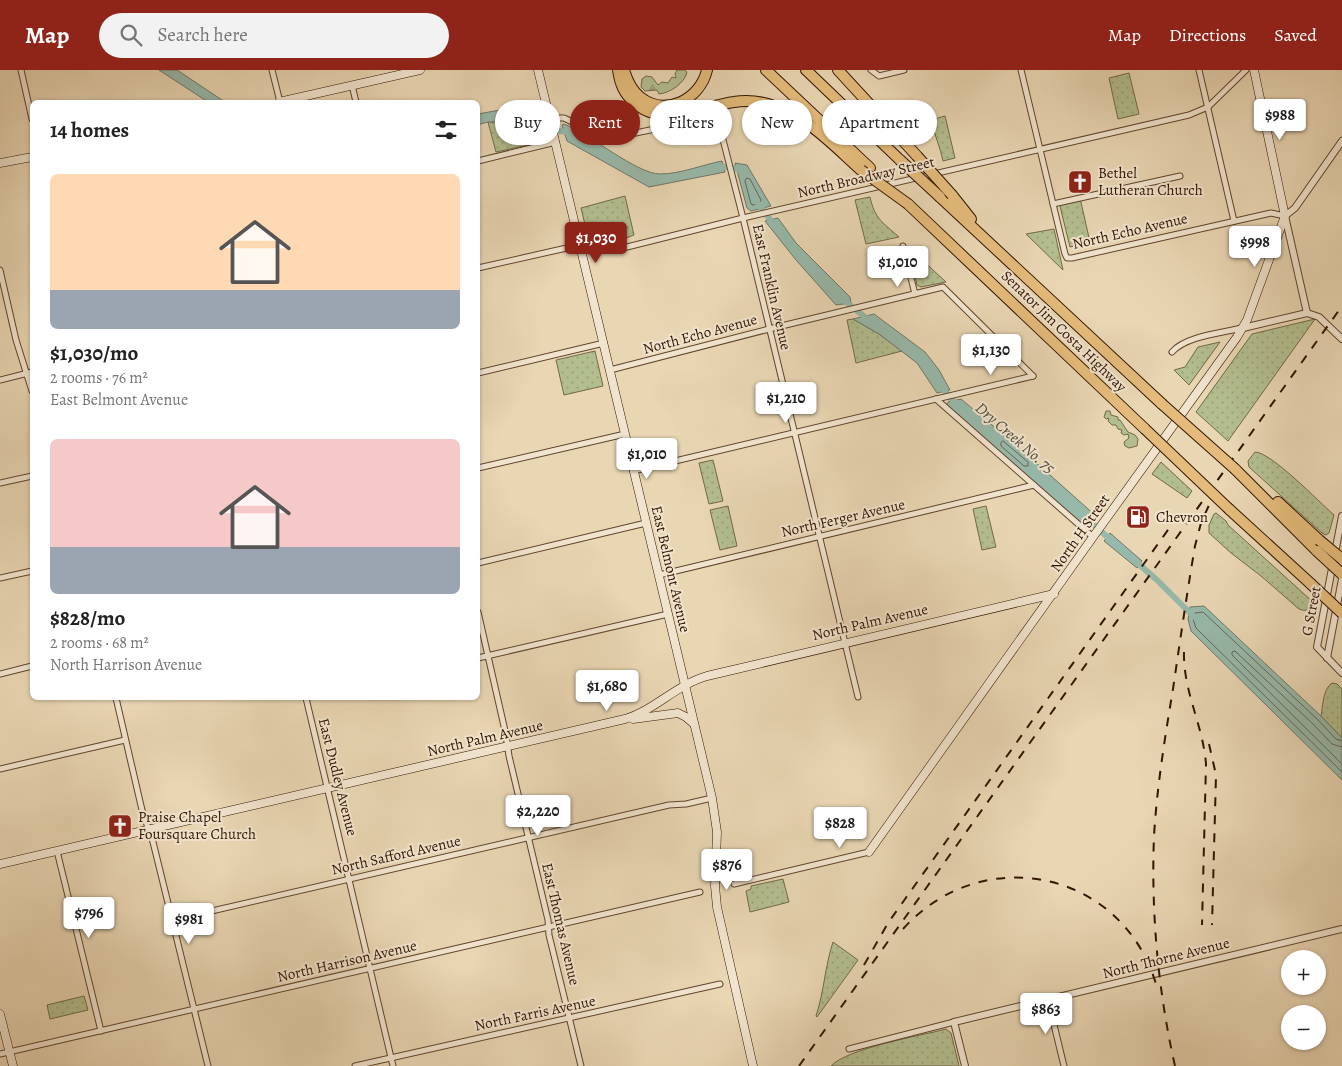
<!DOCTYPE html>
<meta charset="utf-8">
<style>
body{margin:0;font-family:Alegreya,serif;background:#f2f2f2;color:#222;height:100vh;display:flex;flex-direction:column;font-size:19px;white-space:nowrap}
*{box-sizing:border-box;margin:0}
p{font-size:16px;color:#767676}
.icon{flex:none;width:28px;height:28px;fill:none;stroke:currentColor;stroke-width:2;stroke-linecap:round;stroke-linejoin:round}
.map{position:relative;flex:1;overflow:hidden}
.details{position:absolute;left:30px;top:30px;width:450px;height:600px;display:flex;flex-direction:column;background:#fff;border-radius:8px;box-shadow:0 1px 4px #0004}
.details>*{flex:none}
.guide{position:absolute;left:495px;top:30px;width:475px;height:45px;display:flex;gap:10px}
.tools{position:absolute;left:1281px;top:880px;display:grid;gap:10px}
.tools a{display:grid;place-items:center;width:45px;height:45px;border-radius:50%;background:#fff;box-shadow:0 1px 4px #0004;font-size:25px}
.price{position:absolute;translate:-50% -42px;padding:0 11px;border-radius:5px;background:#fff;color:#222;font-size:16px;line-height:32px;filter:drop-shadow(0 1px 2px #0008)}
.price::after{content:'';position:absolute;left:50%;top:30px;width:15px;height:11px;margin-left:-8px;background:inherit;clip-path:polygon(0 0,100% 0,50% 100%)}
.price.on{background:#8f2418;color:#fff}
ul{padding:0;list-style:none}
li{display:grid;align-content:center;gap:10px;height:265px;padding:0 20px}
li span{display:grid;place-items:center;height:155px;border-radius:8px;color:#555}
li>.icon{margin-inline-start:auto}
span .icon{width:90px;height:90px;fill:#fffc;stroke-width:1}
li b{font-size:21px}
h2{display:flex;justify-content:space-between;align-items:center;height:60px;padding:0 20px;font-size:21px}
.tag{padding:0 18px;border-radius:22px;background:#fff;box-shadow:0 1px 4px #0004;font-size:18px;line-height:45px}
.tag.on{background:#8f2418;color:#fff}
header{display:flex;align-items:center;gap:30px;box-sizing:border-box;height:70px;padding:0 25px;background:#8f2418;color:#fff}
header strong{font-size:24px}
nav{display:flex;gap:28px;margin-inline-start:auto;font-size:18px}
.search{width:350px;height:45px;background:#f2f2f2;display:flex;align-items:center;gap:12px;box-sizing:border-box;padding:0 18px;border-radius:28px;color:#767676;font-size:19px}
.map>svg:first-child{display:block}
</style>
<header>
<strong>Map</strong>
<div class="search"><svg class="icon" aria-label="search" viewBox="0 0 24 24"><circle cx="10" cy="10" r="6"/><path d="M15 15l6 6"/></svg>Search here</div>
<nav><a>Map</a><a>Directions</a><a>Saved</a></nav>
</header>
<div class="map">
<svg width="1342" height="996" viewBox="0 0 1342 996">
<defs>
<pattern id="grass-dots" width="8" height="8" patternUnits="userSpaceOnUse" patternTransform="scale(1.25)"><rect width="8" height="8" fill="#b3be8f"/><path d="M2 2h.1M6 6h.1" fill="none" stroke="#9aa27a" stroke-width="1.8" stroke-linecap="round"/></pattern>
<pattern id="forest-firs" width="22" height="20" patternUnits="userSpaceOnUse" patternTransform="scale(1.25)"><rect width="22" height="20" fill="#b3be8f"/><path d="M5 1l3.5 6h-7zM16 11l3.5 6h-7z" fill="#9aa27a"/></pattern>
</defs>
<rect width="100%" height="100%" fill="#e9d6b3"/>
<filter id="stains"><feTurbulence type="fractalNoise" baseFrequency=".004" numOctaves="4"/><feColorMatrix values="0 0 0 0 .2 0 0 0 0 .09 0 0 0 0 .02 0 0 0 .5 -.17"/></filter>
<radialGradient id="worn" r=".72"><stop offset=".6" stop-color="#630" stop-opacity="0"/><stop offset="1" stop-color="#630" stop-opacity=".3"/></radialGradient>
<g fill="url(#grass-dots)" stroke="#726948">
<path d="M1129 3 1139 44 1118 49 1109 8Z"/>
<path d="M536 38 539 52 513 43Z"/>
<path d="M945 46 955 88 943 91C940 76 934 64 931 50Z"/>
<path d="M488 52H502L524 63 544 68 542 72 496 82Z"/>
<path d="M625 126 634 165 613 173 589 171 581 138Z"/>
<path d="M870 127C875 149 882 152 899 167L866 174 855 130Z"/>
<path d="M1080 128 1090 172 1070 177 1059 132Z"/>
<path d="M1054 159 1063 200 1026 164Z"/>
<path d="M909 178 946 212 921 217 917 215Z"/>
<path d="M853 249 879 264 902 281 856 293 847 250Z"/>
<path d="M1315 249 1228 371 1196 342 1252 264Z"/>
<path d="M1220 272 1189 315 1174 300 1185 297 1198 277Z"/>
<path d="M595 281 603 316 564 325 556 290Z"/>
<path d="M1255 382C1271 382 1319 432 1334 445L1329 463 1326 465 1322 463 1249 397 1248 391Z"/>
<path d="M713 390 723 431 709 434 699 393Z"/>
<path d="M1161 392 1192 421 1187 428 1152 404Z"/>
<path d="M728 436 737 476 720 480 710 440Z"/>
<path d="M986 436 996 477 982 480 973 439Z"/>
<path d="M1216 443 1226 451 1228 455 1314 533C1309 540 1307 542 1299 539L1261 506 1231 483 1209 463V455L1214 444Z"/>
<path d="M1332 613 1337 614 1342 619V668L1321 646C1323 635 1323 619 1332 613Z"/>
<path d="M783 809 789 832 750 842 746 821 751 819V816Z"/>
<path d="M833 872 858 890 817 947 816 946C824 922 825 896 833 872Z"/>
<path d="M84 926 88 940 50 949 47 935Z"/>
<path d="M946 959 951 963 959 996H831C848 978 920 966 946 959Z"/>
</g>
<g fill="url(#forest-firs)" stroke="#726948">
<path d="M677 0H685L687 2C685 13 670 23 659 24L657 20 645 21 641 17 642 9 646 6 652 7 658 15 662 12 668 13 672 7 676 8 675 4Z"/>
<path d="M1106 341H1110L1111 345 1118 347V350H1120L1128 362 1135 365 1138 369 1137 376 1129 378 1125 376 1124 372 1129 368 1128 364 1124 365 1121 363 1122 360 1118 359 1116 355H1112L1108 351 1109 348 1106 349 1104 347Z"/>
</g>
<g fill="#97b9ab" stroke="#6f7767">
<path d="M159 0H177L225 32H208Z"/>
<path d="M500 40 539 52 544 68C537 67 530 66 524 63 505 56 499 47 478 55V44Z"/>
<path d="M564 54C590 64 637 104 660 104 680 104 702 95 722 91L725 102 649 117 567 71 562 55Z"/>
<path d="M735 93 747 95 771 136 751 141 747 138Z"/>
<path d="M778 148 796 173 850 227 851 233 836 235 796 190 765 151Z"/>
<path d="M874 244 925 282 939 300 950 320 937 323 917 293 879 264 853 249Z"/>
<path d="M961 329 1023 381 1096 446 1087 458 947 335 948 332Z"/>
<path d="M1110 463 1142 491 1137 498 1104 471Z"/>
<path d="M1204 536 1321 646 1342 668V710L1191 561 1188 549 1190 537Z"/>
</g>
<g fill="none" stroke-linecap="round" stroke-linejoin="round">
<g stroke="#646656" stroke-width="1">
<path d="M747 108 750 109 761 130 760 133 753 135 751 134 745 111Z"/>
<path d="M1003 371 1028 392V396H1024L1001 376V373Z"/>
<path d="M1342 671 1336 669 1317 649 1203 542 1195 543 1193 549 1196 558 1342 702"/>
<path d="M1342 677 1332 674 1313 654 1235 581 1232 582V585L1342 694"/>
</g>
<g stroke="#97b9ab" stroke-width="6">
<path d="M534 58 568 62 571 63"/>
<path d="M715 98C726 96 735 96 743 103"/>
<path d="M757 132 775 156"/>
<path d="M841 228 870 251"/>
<path d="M939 315 959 337"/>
<path d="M1085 447 1113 472"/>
<path d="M1134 490 1157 510 1194 547"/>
</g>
<defs>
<g id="minor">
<path d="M21 0 32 49"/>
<path d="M272 0 280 32"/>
<path d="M871 0 879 6 904 0"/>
<path d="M1021 0 1065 184 1067 188H1072L1271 143 1285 146"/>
<path d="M1199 0 1234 151"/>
<path d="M352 15 356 32"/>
<path d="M550 48H564L607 69 717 46 743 148 858 627"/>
<path d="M478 91 556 72"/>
<path d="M1053 134 1180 106"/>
<path d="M903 176 915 224"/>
<path d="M478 198 571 177 591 181 619 179 743 148 1189 45 1208 37 1246 0"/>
<path d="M0 200 16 270 32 321"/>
<path d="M1172 282C1186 266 1222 263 1242 258"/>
<path d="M610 300 769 259 943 217 1033 306"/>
<path d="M478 303 604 273"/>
<path d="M0 310 32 302"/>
<path d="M936 329 1093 467"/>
<path d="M478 398 625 364"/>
<path d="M633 401 1033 306"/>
<path d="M0 413 32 406"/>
<path d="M478 493 646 453"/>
<path d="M659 505 1034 415"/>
<path d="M0 508 32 501"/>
<path d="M478 542 506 665 509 686 548 850 549 865 581 996"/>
<path d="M478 588 668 544"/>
<path d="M0 604 32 596"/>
<path d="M116 628 142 740 153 772 208 996"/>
<path d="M306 628 393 996"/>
<path d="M0 699 125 670"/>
<path d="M57 781 101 961"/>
<path d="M734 814 869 782"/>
<path d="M173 850 669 735 686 734 712 728"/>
<path d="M1048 930 1064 996"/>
<path d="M849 979 954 952"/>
<path d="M0 984 700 822"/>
<path d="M355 996 720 914"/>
</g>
<g id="tertiary">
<path d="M1307 243 1285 146 1295 138 1342 71"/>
<path d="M1243 258 1307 243 1319 247 1342 269"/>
<path d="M1342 446 1317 577 1342 603"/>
<path d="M1327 588 1342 509"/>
<path d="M965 996 954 952 1342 859"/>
</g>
<g id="secondary">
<path d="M538 0 712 728 717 762 715 816 717 837 753 996"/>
<path d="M279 32 420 0"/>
<path d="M0 93 32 87"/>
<path d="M633 649 678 643 686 647 694 654"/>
<path d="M869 782 1093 467 1237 267 1247 250 1285 146 1254 0"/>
<path d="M0 794 625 649C655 640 676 615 707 606L1054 524"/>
<path d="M0 944 13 996"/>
</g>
<g id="motorway">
<path d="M618 0C620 14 624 24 635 33 664 59 702 36 734 32 745 30 757 31 768 34 805 44 834 76 861 100"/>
<path d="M624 0C627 10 631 20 640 27 665 47 700 30 707 0"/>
<path d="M766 0 870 98"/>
<path d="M806 0 900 90"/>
<path d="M838 0 917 86"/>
<path d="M952 125 971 149"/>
<path d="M940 127 1162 334"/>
<path d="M908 134 1145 359"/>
<path d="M1235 399 1317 481"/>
<path d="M1278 432 1319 470"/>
<path d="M1229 439 1311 514"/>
</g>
</defs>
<use href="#minor" stroke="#60442d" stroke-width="7"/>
<use href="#tertiary" stroke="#60442d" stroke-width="8"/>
<use href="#secondary" stroke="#321400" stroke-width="9"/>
<use href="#motorway" stroke="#321400" stroke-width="12"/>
<use href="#minor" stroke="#f1e4ce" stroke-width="5"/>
<use href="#tertiary" stroke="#f1e4ce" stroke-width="6"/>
<use href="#secondary" stroke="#f1e4ce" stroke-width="8"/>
<use href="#motorway" stroke="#e4bb7a" stroke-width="10"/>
<g stroke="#321400" stroke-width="2" stroke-dasharray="9 9" stroke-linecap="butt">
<path d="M1184 582C1183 621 1203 655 1206 694L1202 855"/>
<path d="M1209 674 1216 705 1212 855"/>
<path d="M903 859C982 771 1122 800 1156 914"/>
<path d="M864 895 888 853 1180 443"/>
<path d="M799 996 1342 236"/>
<path d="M1175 996C1158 921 1151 843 1154 766 1157 716 1165 667 1173 619 1180 571 1187 523 1195 476L1201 453 1214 424"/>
</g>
<defs>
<g id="motorway-bridge">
<path d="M917 86 952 125"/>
<path d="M900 90 940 127"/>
<path d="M861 100 908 134"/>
<path d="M1162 334 1235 399"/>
<path d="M1145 359 1229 439"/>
<path d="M1319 470 1342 489"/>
<path d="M1317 481 1342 504"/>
<path d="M1311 514 1342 543"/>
</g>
</defs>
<use href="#motorway-bridge" stroke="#321400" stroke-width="12" stroke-linecap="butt"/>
<use href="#motorway-bridge" stroke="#e4bb7a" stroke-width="10"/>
</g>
<defs>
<symbol id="church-square" viewBox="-11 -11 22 22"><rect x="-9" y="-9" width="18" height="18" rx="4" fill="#8f2418" stroke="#f1e4ce"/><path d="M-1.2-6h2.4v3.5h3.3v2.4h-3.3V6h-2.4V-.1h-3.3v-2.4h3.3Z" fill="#fff"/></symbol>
<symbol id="fuel-square" viewBox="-11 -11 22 22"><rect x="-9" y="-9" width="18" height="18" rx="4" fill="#8f2418" stroke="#f1e4ce"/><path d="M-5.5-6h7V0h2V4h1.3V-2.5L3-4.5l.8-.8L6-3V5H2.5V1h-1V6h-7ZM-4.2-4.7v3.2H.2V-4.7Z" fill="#fff"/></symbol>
</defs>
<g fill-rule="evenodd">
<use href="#church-square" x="1066" y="98" width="28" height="28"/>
<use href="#fuel-square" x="1124" y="433" width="28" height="28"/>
<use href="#church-square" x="106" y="742" width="28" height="28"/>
</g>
<g text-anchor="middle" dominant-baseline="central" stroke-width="4" stroke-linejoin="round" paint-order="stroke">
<g font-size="15" fill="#321400" stroke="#f1e4ce" text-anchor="start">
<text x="1098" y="103">Bethel<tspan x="1098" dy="17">Lutheran Church</tspan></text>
<text x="1156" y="447">Chevron</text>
<text x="138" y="747">Praise Chapel<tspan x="138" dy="17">Foursquare Church</tspan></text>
</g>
<g font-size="15" fill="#321400" stroke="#f1e4ce">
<text transform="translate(866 107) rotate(-13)">North Broadway Street</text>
<text transform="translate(1130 161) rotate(-13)">North Echo Avenue</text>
<text transform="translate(772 217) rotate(77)">East Franklin Avenue</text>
<text transform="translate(1064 261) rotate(44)">Senator Jim Costa Highway</text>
<text transform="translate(700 264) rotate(-15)">North Echo Avenue</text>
<text transform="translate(843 448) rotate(-13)">North Ferger Avenue</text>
<text transform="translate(1080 463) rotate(-55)">North H Street</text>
<text transform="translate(671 499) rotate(77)">East Belmont Avenue</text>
<text transform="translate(1311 541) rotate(-79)">G Street</text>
<text transform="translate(870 552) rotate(-13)">North Palm Avenue</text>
<text transform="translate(485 668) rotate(-13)">North Palm Avenue</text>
<text transform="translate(338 707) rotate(76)">East Dudley Avenue</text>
<text transform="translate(396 785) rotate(-13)">North Safford Avenue</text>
<text transform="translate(561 854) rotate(77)">East Thomas Avenue</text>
<text transform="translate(1166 888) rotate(-14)">North Thorne Avenue</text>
<text transform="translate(347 891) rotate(-13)">North Harrison Avenue</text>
<text transform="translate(535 943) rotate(-12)">North Farris Avenue</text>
</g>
<g font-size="16" font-style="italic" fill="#554e3c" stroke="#f1e4ce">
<text transform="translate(1015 368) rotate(41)">Dry Creek No. 75</text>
</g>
</g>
<rect width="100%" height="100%" filter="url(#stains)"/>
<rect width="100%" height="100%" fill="url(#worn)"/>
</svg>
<div class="tools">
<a>+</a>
<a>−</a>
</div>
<b class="price" style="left:1280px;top:71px">$988</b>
<b class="price on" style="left:596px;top:194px">$1,030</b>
<b class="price" style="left:1255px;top:198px">$998</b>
<b class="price" style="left:898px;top:218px">$1,010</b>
<b class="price" style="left:991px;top:306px">$1,130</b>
<b class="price" style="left:786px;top:354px">$1,210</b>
<b class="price" style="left:647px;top:410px">$1,010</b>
<b class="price" style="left:607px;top:642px">$1,680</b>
<b class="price" style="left:538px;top:767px">$2,220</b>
<b class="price" style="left:840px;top:779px">$828</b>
<b class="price" style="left:727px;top:821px">$876</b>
<b class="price" style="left:89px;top:869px">$796</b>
<b class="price" style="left:189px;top:875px">$981</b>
<b class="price" style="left:1046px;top:965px">$863</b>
<div class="guide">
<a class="tag">Buy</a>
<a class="tag on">Rent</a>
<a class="tag">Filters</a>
<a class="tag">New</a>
<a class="tag">Apartment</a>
</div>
<section class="details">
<h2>14 homes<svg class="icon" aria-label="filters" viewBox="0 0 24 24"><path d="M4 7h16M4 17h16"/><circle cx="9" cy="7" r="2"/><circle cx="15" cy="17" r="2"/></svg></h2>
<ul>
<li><span style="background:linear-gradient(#ffd9b3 75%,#9aa5b1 0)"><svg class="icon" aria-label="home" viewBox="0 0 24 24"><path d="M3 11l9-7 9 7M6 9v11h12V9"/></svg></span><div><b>$1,030/mo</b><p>2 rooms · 76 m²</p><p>East Belmont Avenue</p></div></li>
<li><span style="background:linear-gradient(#f6c9c9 70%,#9aa5b1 0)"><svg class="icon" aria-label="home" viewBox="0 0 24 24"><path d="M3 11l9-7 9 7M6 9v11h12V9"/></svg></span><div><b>$828/mo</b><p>2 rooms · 68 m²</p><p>North Harrison Avenue</p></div></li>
</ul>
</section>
</div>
